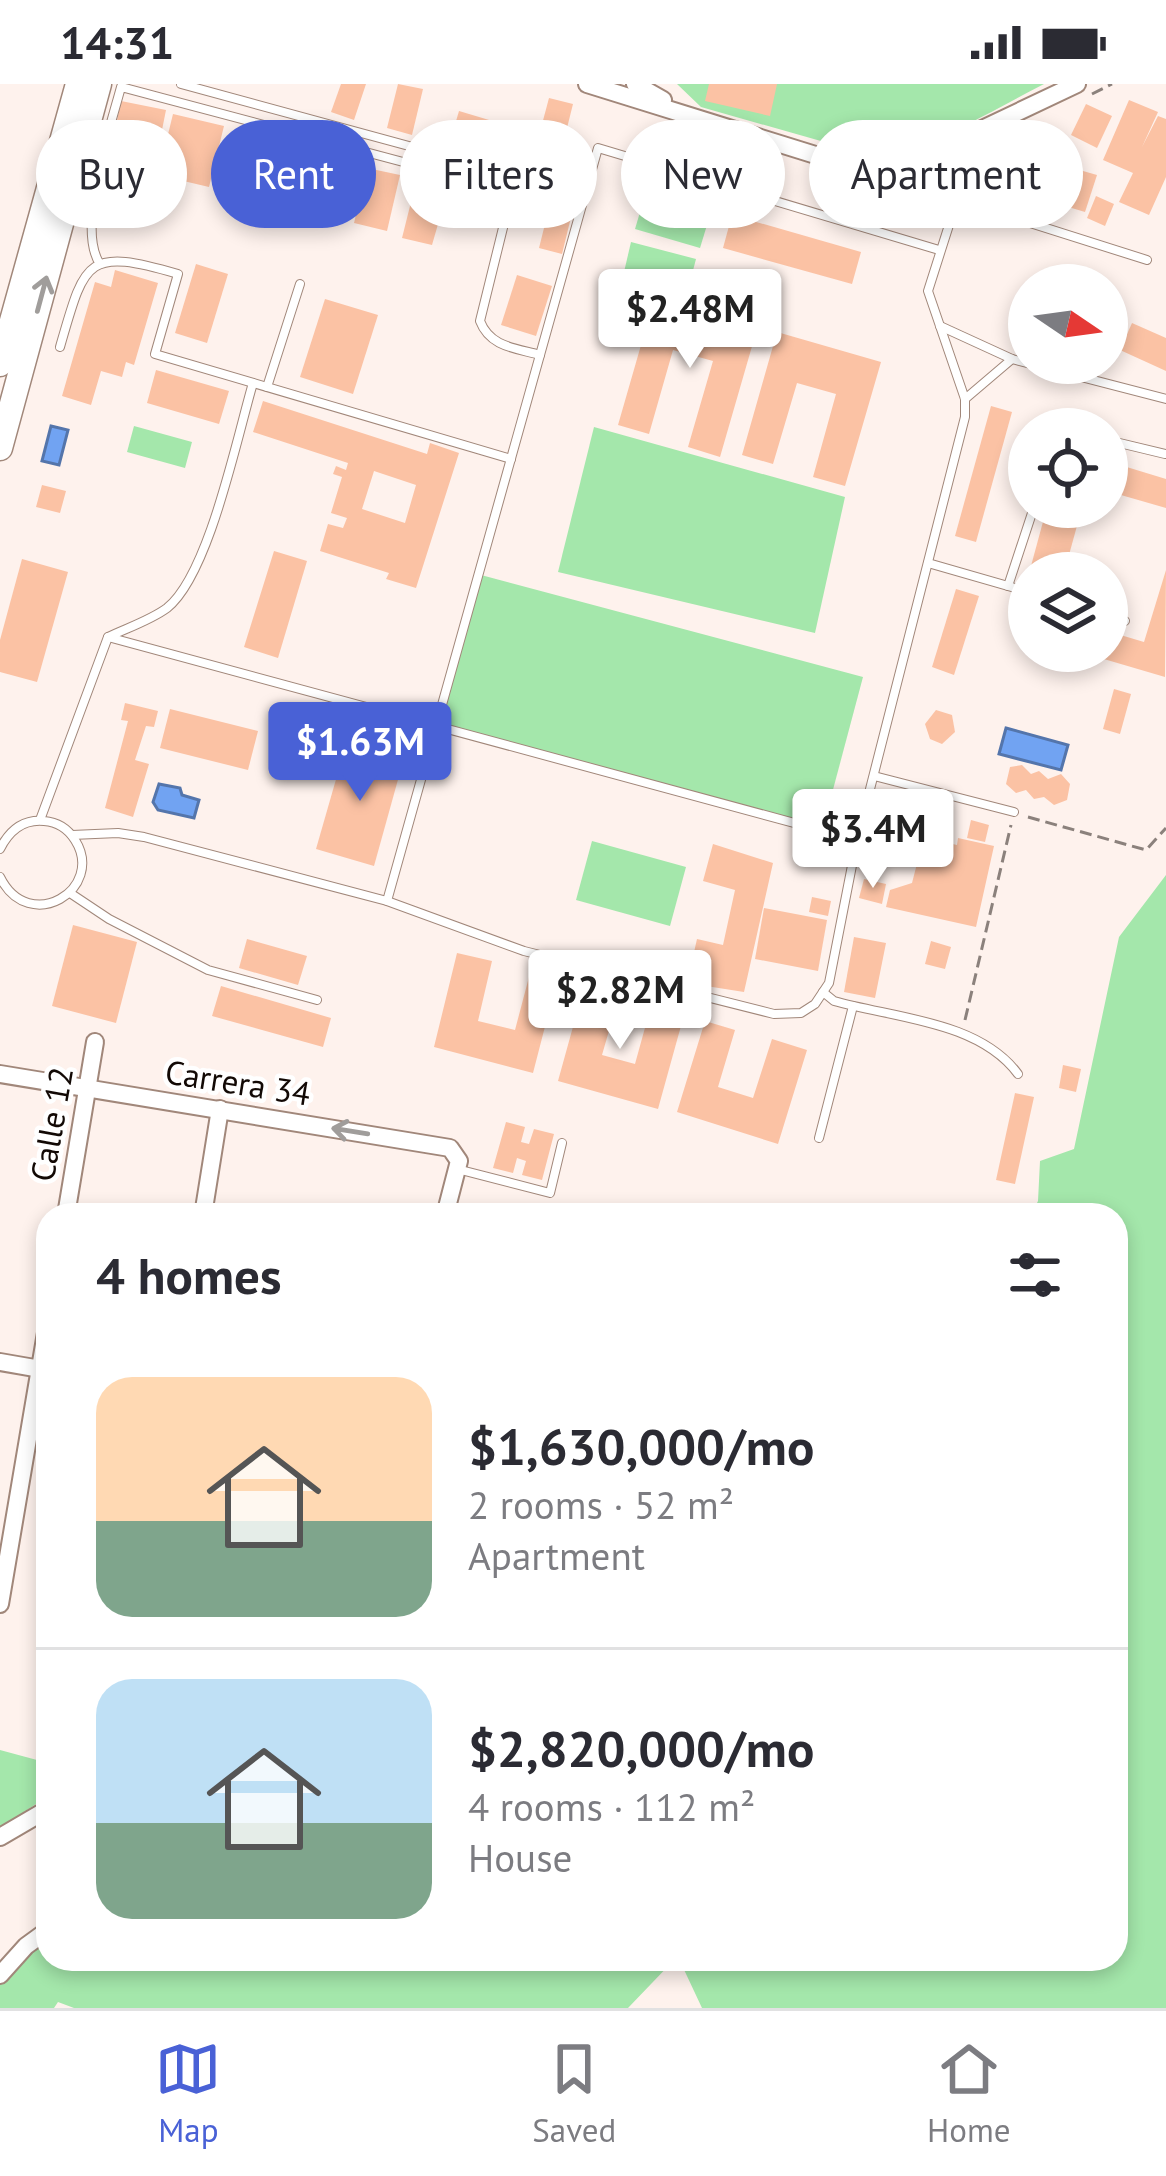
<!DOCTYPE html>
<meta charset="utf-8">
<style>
body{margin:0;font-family:"PT Sans",sans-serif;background:#f2f2f3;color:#2b2b33;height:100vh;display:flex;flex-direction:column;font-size:45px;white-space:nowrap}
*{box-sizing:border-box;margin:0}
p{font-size:39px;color:#7c7c81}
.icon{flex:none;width:66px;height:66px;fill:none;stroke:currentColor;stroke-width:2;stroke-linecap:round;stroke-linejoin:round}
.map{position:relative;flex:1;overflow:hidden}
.sheet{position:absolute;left:36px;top:1119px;width:1092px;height:768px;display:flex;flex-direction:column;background:#fff;border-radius:36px;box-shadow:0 6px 18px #0003}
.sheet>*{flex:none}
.hud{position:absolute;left:36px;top:36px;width:1095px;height:108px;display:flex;gap:24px}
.needle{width:78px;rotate:103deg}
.tools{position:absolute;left:1008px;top:180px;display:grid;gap:24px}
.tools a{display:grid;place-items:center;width:120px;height:120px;border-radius:50%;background:#fff;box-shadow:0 6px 18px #0003;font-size:60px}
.price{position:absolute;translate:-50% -102px;padding:0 27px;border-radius:12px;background:#fff;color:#222;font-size:39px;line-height:78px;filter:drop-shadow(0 3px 6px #0008)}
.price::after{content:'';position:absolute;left:50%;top:72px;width:36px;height:27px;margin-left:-18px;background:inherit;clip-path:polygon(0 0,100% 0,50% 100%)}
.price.active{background:#4961d6;color:#fff}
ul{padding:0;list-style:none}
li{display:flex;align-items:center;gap:36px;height:300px;padding:0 60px}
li+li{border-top:3px solid #e1e1e2}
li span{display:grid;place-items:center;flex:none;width:336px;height:240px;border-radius:36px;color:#555}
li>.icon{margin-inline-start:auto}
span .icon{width:144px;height:144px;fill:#fffc;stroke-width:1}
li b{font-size:51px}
h2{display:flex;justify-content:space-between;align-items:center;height:144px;padding:0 60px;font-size:51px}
.chip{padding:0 42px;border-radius:54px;background:#fff;box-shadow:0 6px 18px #0003;font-size:42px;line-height:108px}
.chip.active{background:#4961d6;color:#fff}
.status{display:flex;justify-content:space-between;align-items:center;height:84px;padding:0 60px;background:#fff;direction:ltr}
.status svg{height:33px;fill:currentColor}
.menu{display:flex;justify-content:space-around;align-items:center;height:168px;border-top:3px solid #e1e1e2;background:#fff;font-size:33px;color:#7c7c81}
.menu a{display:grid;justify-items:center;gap:6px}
.menu .active{color:#4961d6}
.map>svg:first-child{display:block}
</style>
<div class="status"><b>14:31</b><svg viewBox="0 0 49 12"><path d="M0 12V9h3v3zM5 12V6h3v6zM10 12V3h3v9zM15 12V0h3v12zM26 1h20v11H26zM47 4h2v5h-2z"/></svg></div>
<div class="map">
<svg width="1166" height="1924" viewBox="0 0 1166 1924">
<rect width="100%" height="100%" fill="#fef2ed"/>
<g fill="#a4e7ab">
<path d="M677 0H1044C989 28 932 65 870 71L701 23Z"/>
<path d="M646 108 711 128 700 164 635 145Z"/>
<path d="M631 158 696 175 685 217 621 201Z"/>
<path d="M134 342 192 358 185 384 127 368Z"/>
<path d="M594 343 845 413 815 549 558 488Z"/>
<path d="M481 491 863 593 822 747 440 645Z"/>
<path d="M592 757 686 783 670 842 576 816Z"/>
<path d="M1166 791V1924H702L679 1875H1116V1131H1031L1038 1117 1040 1077 1074 1065 1119 853Z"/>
<path d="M0 1666 48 1679V1712L0 1744Z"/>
<path d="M48 1857V1875H675L628 1924H74L58 1918 54 1924H0V1901L28 1870Z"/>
</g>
<g fill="#71a3f2" stroke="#5475ab" stroke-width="3">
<path d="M51 342 68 346 59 381 42 377Z"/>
<path d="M1006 644 1068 661 1061 686 999 670Z"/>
<path d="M159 700 180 704 182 711 199 716 194 734 158 726 153 718Z"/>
</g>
<g fill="#fbc2a4" fill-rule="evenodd">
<path d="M341 0H366L354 36 331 28Z"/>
<path d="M398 0 423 5 412 51 387 44Z"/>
<path d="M709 0H777L770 32 705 17Z"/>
<path d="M549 14 573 20 558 80 533 74Z"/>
<path d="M1129 16 1158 28 1142 63 1158 32 1166 35V93L1149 131 1119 118 1133 89 1103 76Z"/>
<path d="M121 17 166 26 155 81 110 71Z"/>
<path d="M1086 20 1112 32 1097 64 1071 51Z"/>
<path d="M459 27 516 44 508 71 451 54Z"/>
<path d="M173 30 224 42 209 103 158 91Z"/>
<path d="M239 47 282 59 266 117 223 106Z"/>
<path d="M309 64 338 71 324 127 295 120Z"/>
<path d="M367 84 400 91 387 147 354 139Z"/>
<path d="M1076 85 1097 91 1085 128 1065 122Z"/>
<path d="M918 86 942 92 935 121 911 115Z"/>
<path d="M417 94 449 102 432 161 402 154Z"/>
<path d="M553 108 576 113 562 170 539 164Z"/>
<path d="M1096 112 1114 120 1105 142 1087 134Z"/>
<path d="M732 131 861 168 852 200 723 164Z"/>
<path d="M196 180 228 190 207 259 175 249Z"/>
<path d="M115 186 158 199 134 281 126 278 122 293 101 287 91 321 62 312 95 198 111 203Z"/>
<path d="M517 191 552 202 536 252 501 241Z"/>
<path d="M325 215 378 231 353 310 300 293Z"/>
<path d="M654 216 757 245 720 373 688 363 713 277 673 266 649 350 618 341Z"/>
<path d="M1132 239 1166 254V287L1120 266Z"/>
<path d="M777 248 881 278 845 402 813 393 836 310 797 299 773 380 742 371Z"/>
<path d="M156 286 229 307 219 340 147 319Z"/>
<path d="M263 317 427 370 430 359 459 369 416 504 386 495 389 489 320 467 328 440 343 444 347 434 331 429 342 393 333 390 336 382 346 386 348 379 253 348ZM374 387 416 401 405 439 362 425Z"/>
<path d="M991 322 1012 328 976 458 955 452Z"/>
<path d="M1107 377 1166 395V424L1107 407Z"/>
<path d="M42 401 66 407 60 429 36 423Z"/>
<path d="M1047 423 1080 431 1064 489 1031 482Z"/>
<path d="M274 467 307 477 278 574 244 563Z"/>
<path d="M22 475 68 488 37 598 0 588V556Z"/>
<path d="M1166 486 1165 593 1080 568 1107 567V547L1144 558Z"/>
<path d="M956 505 979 512 954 591 932 583Z"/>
<path d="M1022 522 1029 524V553L1014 549Z"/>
<path d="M1114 605 1131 610 1120 650 1103 645Z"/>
<path d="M125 619 158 627 154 643 146 642 135 676 149 680 133 733 105 724 128 637 121 636Z"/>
<path d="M170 625 258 647 248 686 160 664Z"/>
<path d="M936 626 952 631 955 648 942 660 930 655 925 640Z"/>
<path d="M347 657 404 674 374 782 316 765Z"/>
<path d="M1022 681 1031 690 1039 687 1048 695 1061 690 1070 700 1067 716 1054 721 1044 713 1034 715 1026 706 1016 709 1006 700 1010 683Z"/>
<path d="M911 736 929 740 928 746 946 750 944 758 957 761 958 754 994 762 976 843 886 823 890 806 912 799 921 764 906 755Z"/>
<path d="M971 736 989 741 985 758 967 754Z"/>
<path d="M713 760 773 779 744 908 687 899 697 855 723 861 735 806 703 797Z"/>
<path d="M864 795 886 800 882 820 859 814Z"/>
<path d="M812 813 831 817 828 832 809 828Z"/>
<path d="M764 824 827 836 818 887 755 875Z"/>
<path d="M73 841 137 858 116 939 52 922Z"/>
<path d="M854 853 886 859 875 914 844 908Z"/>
<path d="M247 855 307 872 298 901 239 884Z"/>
<path d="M931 857 951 863 945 885 925 880Z"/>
<path d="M457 869 492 877 478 937 515 946 529 893 556 900 533 989 434 963Z"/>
<path d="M221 902 331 934 323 963 212 932Z"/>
<path d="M584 903 619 912 602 971 635 980 651 922 684 931 658 1025 558 997Z"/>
<path d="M705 937 735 946 718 1003 753 1014 772 955 807 966 778 1060 677 1028Z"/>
<path d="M1063 981 1081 985 1076 1008 1059 1004Z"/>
<path d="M1015 1009 1034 1013 1015 1100 996 1096Z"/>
<path d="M506 1038 525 1043 521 1058 529 1060 534 1045 554 1050 542 1096 522 1091 526 1077 517 1074 513 1089 493 1084Z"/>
<path d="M484 1119 503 1124 501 1131H481Z"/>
<path d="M570 1120 607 1129V1131H567Z"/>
</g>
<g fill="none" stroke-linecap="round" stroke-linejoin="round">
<defs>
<g id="service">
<path d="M181 0 442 71"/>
<path d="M516 91 480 237C490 263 515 264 540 271"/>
<path d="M885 93 1147 176"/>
<path d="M100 180C76 145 110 44 121 3L437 87 442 71 585 110"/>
<path d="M940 242 1012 275 1166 315"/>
<path d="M60 263C85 176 86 163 178 190L155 270 511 375"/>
<path d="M267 303 300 200"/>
<path d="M965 315 1012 275"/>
<path d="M1107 356 1165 370"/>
<path d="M928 479 1029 508"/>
<path d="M1008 502 1034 423"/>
<path d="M1107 532 1125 537"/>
<path d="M108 553 857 756"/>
<path d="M874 692 1014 728"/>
<path d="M40 736 108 553C127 544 151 536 167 524 209 491 237 353 253 299"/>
<path d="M72 751 118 749 144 753 387 817 524 867 774 930 801 929 815 920 829 899 857 756 965 333V315L928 207 957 116"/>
<path d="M0 765C9 747 23 735 44 737 58 738 68 745 75 756 106 805 29 852 0 793"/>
<path d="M70 809 109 835 208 886 317 916"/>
<path d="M387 817 598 64 939 166"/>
<path d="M823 908 834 917C894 934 979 937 1018 990"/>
<path d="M819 1054 853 922"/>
<path d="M457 1085 550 1109 562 1059"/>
</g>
<g id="minor">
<path d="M587 0 883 92 1077 0"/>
<path d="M635 0 663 16"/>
<path d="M0 990 450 1064 459 1077 445 1131"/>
<path d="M66 1131 95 958"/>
<path d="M203 1131 220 1025"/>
<path d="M0 1278 46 1286"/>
<path d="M0 1520 48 1237"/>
<path d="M0 1753 48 1725"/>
<path d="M0 1891 26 1862 48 1846"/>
</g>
<g id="secondary">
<path d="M0 280 78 0"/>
<path d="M0 364 99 0"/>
</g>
</defs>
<use href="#service" stroke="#a1877a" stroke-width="10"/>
<use href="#minor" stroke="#a1877a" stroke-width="20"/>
<use href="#secondary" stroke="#a1877a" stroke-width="27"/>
<g stroke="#8b817c" stroke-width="3" stroke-dasharray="12 6" stroke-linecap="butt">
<path d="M1092 10 1112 0"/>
<path d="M961 105 971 80 987 63"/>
<path d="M1028 733 1146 766 1166 744"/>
<path d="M965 936 1011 741"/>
</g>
<use href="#service" stroke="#fff" stroke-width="8"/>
<use href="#minor" stroke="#fff" stroke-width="16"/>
<use href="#secondary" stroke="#fff" stroke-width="24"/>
</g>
<defs><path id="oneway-shaft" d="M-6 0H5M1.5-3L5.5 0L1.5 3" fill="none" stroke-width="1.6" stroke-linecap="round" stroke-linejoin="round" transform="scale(3)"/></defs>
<g stroke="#a09d9b">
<use href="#oneway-shaft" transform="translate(42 210) rotate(-75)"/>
<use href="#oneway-shaft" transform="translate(350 1047) rotate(-171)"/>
</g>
<g text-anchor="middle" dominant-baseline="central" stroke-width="9" stroke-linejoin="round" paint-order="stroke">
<g font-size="33" fill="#120905" stroke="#fff">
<text transform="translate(238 998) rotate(9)">Carrera 34</text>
<text transform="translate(51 1040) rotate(-80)">Calle 12</text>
</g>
</g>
</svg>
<div class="tools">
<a><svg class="needle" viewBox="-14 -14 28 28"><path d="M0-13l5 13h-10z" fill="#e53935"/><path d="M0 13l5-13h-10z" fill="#7c7c81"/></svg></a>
<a><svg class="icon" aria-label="locate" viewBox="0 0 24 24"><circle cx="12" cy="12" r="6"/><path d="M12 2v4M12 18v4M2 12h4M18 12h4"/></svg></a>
<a><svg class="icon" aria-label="layers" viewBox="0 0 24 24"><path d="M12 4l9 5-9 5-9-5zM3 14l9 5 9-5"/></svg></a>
</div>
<b class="price" style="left:690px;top:287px">$2.48M</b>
<b class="price active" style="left:360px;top:720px">$1.63M</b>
<b class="price" style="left:873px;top:807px">$3.4M</b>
<b class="price" style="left:620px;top:968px">$2.82M</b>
<div class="hud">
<a class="chip">Buy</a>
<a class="chip active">Rent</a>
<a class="chip">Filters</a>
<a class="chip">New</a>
<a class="chip">Apartment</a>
</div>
<section class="sheet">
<h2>4 homes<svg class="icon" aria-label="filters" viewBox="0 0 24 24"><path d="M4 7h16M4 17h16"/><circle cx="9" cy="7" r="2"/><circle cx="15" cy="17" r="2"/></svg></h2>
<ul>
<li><span style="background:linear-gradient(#ffd9b3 60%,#7fa58c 0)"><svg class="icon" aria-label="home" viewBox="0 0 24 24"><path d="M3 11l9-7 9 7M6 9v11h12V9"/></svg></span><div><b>$1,630,000/mo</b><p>2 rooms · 52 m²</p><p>Apartment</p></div></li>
<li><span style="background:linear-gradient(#bfe0f5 60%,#7fa58c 0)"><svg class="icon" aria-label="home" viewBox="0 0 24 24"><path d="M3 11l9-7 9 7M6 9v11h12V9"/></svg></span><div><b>$2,820,000/mo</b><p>4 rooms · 112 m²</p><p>House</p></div></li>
</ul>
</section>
</div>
<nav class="menu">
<a class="active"><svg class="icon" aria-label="map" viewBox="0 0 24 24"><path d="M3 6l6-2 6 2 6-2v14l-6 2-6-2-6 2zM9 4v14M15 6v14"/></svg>Map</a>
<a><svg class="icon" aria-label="saved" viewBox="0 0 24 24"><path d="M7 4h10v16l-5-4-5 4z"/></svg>Saved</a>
<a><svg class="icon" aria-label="home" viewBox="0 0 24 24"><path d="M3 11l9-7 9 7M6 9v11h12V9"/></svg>Home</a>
</nav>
